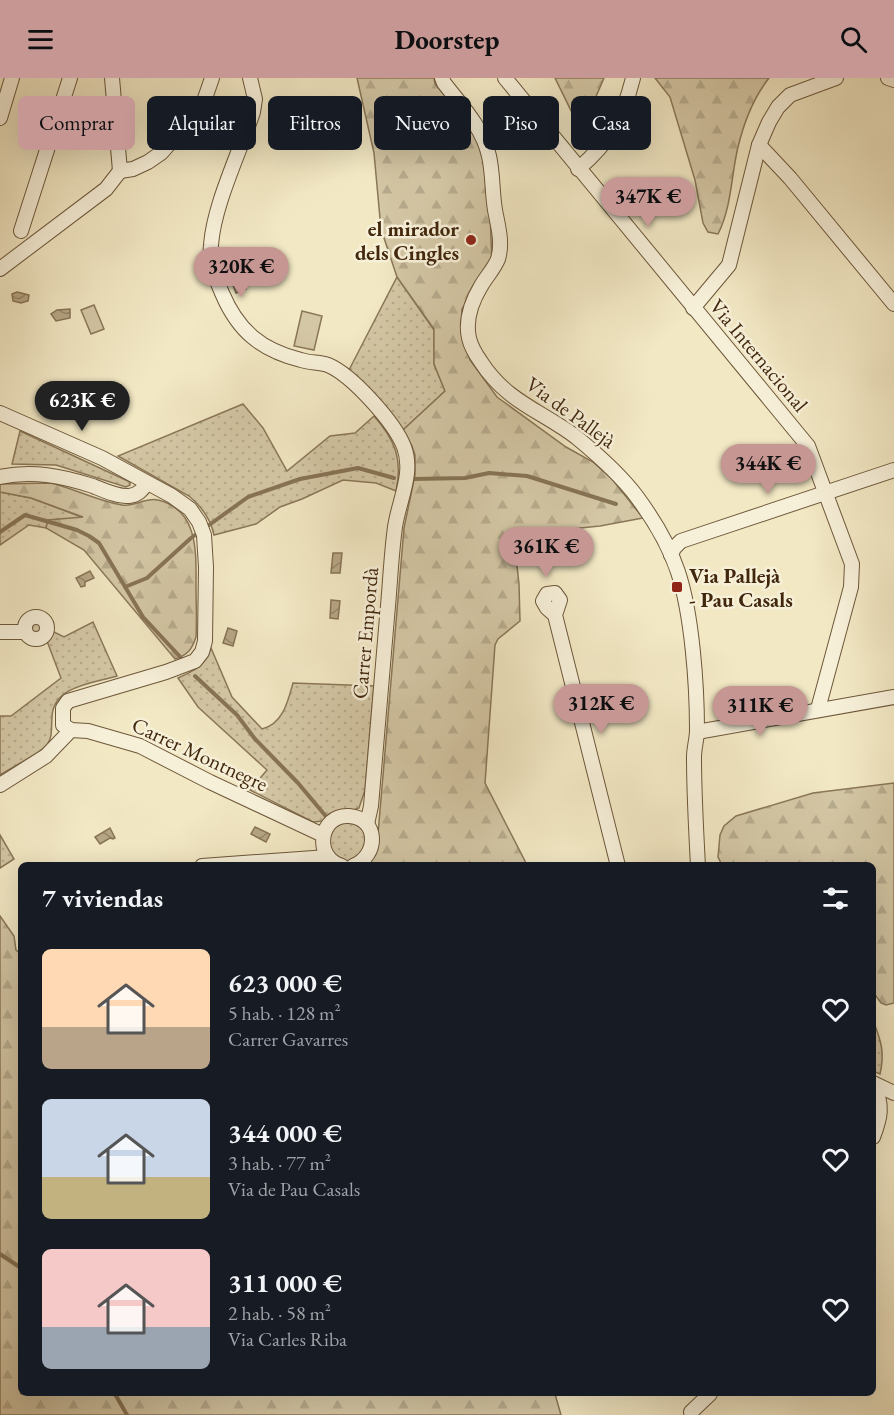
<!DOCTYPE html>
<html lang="es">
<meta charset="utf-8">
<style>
body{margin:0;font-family:"EB Garamond",serif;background:#242831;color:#f1f3f6;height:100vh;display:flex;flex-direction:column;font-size:22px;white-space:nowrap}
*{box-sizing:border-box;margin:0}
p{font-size:20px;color:#9ea1a6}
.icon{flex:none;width:33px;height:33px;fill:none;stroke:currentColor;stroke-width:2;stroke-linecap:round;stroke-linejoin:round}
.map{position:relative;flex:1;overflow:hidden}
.details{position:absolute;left:18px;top:784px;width:858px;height:534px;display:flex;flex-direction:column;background:#171b24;border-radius:9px;box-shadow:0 6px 24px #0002}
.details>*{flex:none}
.guide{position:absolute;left:18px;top:18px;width:858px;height:54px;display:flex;gap:12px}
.price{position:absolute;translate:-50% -51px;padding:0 14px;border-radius:21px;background:#c59692;color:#111;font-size:20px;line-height:39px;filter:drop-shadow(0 2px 3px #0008)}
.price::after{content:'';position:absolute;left:50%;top:36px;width:18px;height:14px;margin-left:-9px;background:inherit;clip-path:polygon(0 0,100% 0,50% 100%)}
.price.active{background:#222;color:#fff}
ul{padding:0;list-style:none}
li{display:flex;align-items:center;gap:18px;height:150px;padding:0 24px}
li span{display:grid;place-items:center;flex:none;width:168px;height:120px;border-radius:9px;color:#555}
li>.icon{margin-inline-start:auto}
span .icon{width:72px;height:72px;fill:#fffc;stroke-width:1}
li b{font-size:26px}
h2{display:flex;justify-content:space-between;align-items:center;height:72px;padding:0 24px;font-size:26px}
.chip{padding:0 21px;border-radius:9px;background:#171b24;box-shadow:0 6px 24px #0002;font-size:21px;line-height:54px}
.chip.active{background:#c59692;color:#111}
header{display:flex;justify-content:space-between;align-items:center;height:78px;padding:0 24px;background:#c59692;color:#111;font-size:27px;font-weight:700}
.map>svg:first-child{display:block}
</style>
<header><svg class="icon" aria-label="menu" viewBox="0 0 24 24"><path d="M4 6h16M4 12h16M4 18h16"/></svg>Doorstep<svg class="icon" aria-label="search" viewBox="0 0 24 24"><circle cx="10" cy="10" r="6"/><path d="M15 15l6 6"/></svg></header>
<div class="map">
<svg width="894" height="1337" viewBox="0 0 894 1337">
<defs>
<pattern id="grass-dots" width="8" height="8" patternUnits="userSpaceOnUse" patternTransform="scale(1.5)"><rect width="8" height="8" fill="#d4c7a5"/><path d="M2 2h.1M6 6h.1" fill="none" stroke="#b7ab8d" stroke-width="1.8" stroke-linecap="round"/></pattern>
<pattern id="forest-firs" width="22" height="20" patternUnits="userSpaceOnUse" patternTransform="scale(1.5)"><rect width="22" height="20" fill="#d4c7a5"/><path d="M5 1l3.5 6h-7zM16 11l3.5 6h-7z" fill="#b7ab8d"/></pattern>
<pattern id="water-waves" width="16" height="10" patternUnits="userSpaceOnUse" patternTransform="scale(1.5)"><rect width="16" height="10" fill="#b6a685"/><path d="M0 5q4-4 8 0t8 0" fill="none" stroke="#96876b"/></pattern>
</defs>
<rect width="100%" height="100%" fill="#f2e8c4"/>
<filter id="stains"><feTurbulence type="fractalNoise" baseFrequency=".00333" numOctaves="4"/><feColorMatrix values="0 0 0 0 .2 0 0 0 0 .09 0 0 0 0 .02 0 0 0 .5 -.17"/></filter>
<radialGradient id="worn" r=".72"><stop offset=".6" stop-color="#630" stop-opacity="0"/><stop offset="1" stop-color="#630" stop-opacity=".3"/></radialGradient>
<g fill="url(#grass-dots)" stroke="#8a7758" stroke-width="1.5">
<path d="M397 199 434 252V286L445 313 403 352 379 321 349 292Z"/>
<path d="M243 326 263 350 287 393 330 358 355 355 374 338C395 362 403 381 396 413L376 405 343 402 302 421 280 429 256 446 214 457C211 442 201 428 189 418L118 378Z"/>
<path d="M20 353 130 404V407L126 409 56 387 12 386Z"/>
<path d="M0 414 31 420 84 440 48 442 46 450 29 447 0 467Z"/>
<circle cx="36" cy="549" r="8"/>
<path d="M93 544 117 598C93 605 53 608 52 639 51 649 53 659 47 667 41 675 10 690 0 697V638H11L61 600 47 563 52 553 64 559Z"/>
<path d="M211 570 232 619 262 651C283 646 288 623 293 605L374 608 365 712 359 730 323 743 313 744 250 712 267 692 198 629 178 600C194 593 206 587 211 570Z"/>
<circle cx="347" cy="763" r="20"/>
<path d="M0 757 14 781 0 790Z"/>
<path d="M873 942C881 963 885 974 880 996L873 993Z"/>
</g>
<g fill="url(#forest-firs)" stroke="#8a7758" stroke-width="1.5">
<path d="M357 0H434L435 6 483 61 489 107 492 187 462 231V255L470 282 497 319 566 369 593 384 612 401 643 440 600 448 541 454 516 478 519 506 520 543 498 561 495 567 485 705 527 787H366L375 777 377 768 404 450 415 397V377L412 368 403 352 445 313 434 286V251L397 199 381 151 374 75Z"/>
<path d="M555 0H604L581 53Z"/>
<path d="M655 0H769C754 19 744 44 738 69 731 98 732 128 718 156L708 154 703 145 695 102 670 19Z"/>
<path d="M51 405C75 411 98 423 122 427 135 429 146 419 158 422 199 432 196 475 196 508 196 525 197 542 196 559 192 571 188 577 175 581L84 472 46 450 48 442 83 439 31 420 0 414V406Z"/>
<path d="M894 705V925L886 927 881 925 873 914V788L722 787 718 779 720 757 724 748 736 738 813 715Z"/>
<path d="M0 838 14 858 16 872 21 876V1316H555L561 1337H0Z"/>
</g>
<g fill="#d4c7a5" stroke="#8a7758" stroke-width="1.5">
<path d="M94 227 104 251 91 256 81 232Z"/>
<path d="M302 233 322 238 314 272 294 268Z"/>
</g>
<g fill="url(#water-waves)" stroke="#877355" stroke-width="1.5">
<path d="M234 191 235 194 239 192 246 211 236 215 228 194Z"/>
<path d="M17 214 29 217 28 223 21 225 13 223 12 216Z"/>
<path d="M70 231V240L56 243 51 236 57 232Z"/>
<path d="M333 475H342L340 495H331Z"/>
<path d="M90 493 94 500 85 504V508L81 509 76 500Z"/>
<path d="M331 522 340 523 338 541 330 540Z"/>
<path d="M228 550 237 553 233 568 223 565Z"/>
<path d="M255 749 270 756 266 764 251 756Z"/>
<path d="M110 750 115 760 113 761 110 760 100 766 95 759Z"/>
</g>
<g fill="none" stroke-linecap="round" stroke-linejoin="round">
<g stroke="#877355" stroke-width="4">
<path d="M414 401 465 400 489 395 527 398 616 426"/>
<path d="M0 454 25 437 77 452 89 458 99 465 143 539 184 583"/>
<path d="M125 509 147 500 191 460 248 419 300 401 358 390 394 400"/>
<path d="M195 598 237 637 255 661 298 705 329 742"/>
<path d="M0 1176 21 1190"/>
<path d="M115 1316 127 1337"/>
</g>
<defs>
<g id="minor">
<path d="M112 0 120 93"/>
<path d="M250 0 255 21 253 34C240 74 214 126 211 167 209 185 215 199 222 215 238 253 261 272 301 282 310 285 320 284 328 287 352 297 395 345 404 369 414 395 399 422 395 449 391 478 390 509 387 539 382 602 376 665 371 728L367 746"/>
<path d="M442 0 444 5C461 27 483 50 489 78 493 95 492 114 495 132 498 148 503 165 498 181 494 191 486 199 481 208 472 223 465 242 469 260 471 269 476 277 481 284 507 324 540 332 576 359 598 377 620 396 637 419 654 442 669 467 678 494 692 536 697 607 697 652 697 661 694 670 694 679 694 715 696 751 698 788"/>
<path d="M505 0 808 368 852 486 851 509 818 631"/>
<path d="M888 0 894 2"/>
<path d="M0 40 12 0"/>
<path d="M759 67 790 100 894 226"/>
<path d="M578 91C610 64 623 40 633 0"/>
<path d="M120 93 133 91 148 84 161 75 202 29 212 0"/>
<path d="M21 153 70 0"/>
<path d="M0 191 106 111 120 93"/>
<path d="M693 230 729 187 759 67 769 44 778 29 790 17 836 0"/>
<path d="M0 335 102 380 172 418 190 431 199 444 204 457 206 489 205 563 202 574 195 583 166 594 68 623 63 630V647L71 652 88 653 140 668 210 704 323 757"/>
<path d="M0 399C32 392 62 398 93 408 103 412 118 419 129 418 138 417 142 412 147 405"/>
<path d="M671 477 674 470 681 463 894 392"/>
<path d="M555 537 547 530 543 523 547 516 555 515 560 522 555 537 618 788"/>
<circle cx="36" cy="550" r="11"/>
<path d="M0 554H25"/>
<path d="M697 654 894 619"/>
<path d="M0 707 46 678 71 652"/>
<path d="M202 788 328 779"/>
<path d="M342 788C313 780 319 736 349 738 379 740 379 778 353 788"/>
<path d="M873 1005 894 1015"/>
<path d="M873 1008C884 1026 880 1041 873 1059"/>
<path d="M691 1334 710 1316"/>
</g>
</defs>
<use href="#minor" stroke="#6d573a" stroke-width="16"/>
<use href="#minor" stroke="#f7f0d9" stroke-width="14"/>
</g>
<g fill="#8f2418" stroke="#f7f0d9" stroke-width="2">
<circle cx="471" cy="162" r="6"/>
<rect x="671" y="503" width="12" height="12" rx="3"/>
</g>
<g text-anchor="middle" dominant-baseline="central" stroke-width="5" stroke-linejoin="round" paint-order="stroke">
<g font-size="21" font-weight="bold" fill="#41270c" stroke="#f7f0d9" text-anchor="end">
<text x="459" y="150">el mirador<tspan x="459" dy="24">dels Cingles</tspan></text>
<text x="689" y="497" text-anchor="start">Via Pallejà<tspan x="689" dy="24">- Pau Casals</tspan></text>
</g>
<g font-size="21" fill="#41270c" stroke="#f7f0d9">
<text transform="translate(759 277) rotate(50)">Via Internacional</text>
<text transform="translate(571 334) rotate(36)">Via de Pallejà</text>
<text transform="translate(365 555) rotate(-85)">Carrer Empordà</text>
<text transform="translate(200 676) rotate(25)">Carrer Montnegre</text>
</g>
</g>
<rect width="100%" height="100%" filter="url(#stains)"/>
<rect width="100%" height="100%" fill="url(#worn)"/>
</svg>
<b class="price" style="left:648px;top:150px">347K €</b>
<b class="price" style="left:241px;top:220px">320K €</b>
<b class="price active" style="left:82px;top:354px">623K €</b>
<b class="price" style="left:768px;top:417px">344K €</b>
<b class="price" style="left:546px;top:500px">361K €</b>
<b class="price" style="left:601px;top:657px">312K €</b>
<b class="price" style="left:760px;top:659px">311K €</b>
<div class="guide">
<a class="chip active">Comprar</a>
<a class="chip">Alquilar</a>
<a class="chip">Filtros</a>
<a class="chip">Nuevo</a>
<a class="chip">Piso</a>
<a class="chip">Casa</a>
</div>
<section class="details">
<h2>7 viviendas<svg class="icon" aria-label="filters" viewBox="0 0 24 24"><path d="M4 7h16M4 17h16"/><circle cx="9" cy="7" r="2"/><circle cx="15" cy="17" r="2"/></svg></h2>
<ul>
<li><span style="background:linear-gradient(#ffd9b3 65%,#b9a48a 0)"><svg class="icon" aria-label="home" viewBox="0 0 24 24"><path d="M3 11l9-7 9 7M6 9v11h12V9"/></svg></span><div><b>623 000 €</b><p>5 hab. · 128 m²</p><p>Carrer Gavarres</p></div><svg class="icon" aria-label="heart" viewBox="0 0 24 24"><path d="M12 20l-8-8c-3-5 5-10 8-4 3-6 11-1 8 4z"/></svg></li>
<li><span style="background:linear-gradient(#c9d6e8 65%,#c2b280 0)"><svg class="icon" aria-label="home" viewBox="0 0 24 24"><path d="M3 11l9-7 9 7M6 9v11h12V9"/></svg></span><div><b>344 000 €</b><p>3 hab. · 77 m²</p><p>Via de Pau Casals</p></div><svg class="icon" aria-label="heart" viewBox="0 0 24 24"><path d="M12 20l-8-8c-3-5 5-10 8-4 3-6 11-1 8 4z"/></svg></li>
<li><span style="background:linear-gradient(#f6c9c9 65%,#9aa5b1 0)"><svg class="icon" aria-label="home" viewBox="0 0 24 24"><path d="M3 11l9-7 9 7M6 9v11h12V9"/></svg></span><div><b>311 000 €</b><p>2 hab. · 58 m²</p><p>Via Carles Riba</p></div><svg class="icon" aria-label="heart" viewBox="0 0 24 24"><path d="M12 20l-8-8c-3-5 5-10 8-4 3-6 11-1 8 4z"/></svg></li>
</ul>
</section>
</div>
